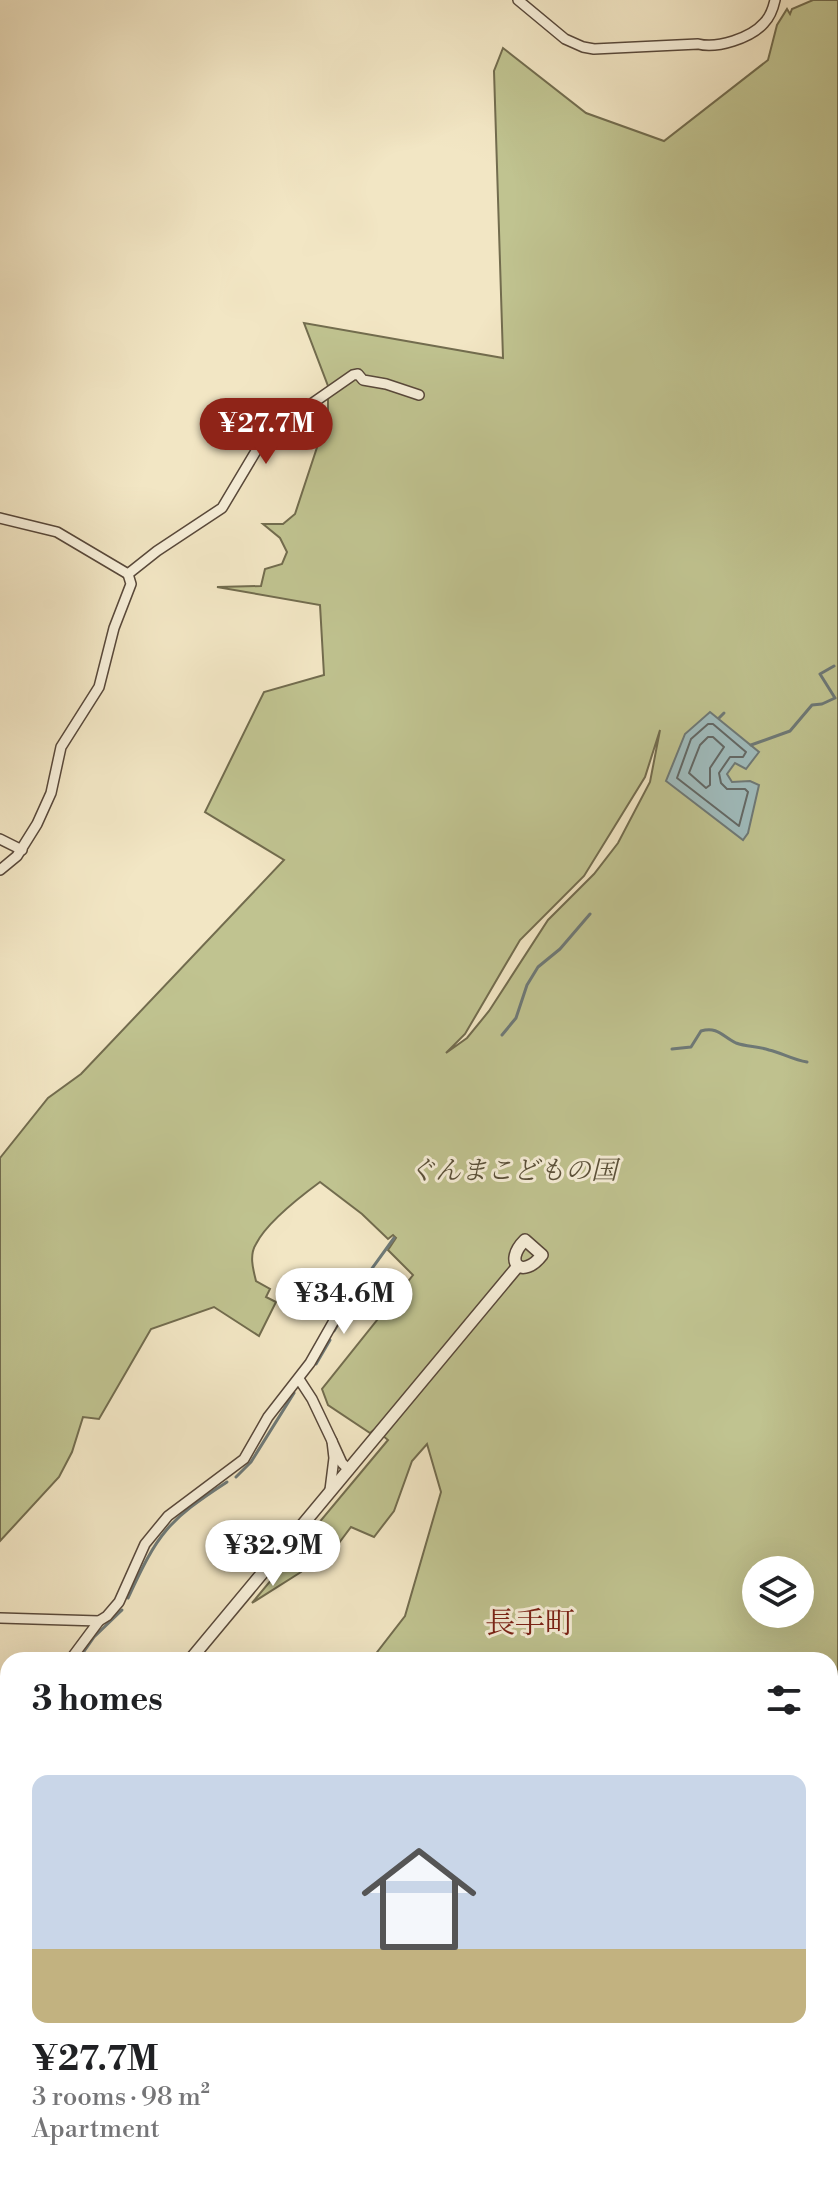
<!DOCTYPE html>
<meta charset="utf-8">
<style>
body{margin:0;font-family:"Libre Bodoni","Noto Serif JP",serif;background:#f6f6f6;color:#202124;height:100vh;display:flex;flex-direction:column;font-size:30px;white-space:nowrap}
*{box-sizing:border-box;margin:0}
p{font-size:26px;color:#757577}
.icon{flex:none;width:44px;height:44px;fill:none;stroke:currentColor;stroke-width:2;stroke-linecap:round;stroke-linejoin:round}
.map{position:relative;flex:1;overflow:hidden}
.side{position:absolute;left:0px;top:1652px;width:838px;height:538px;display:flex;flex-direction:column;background:#fff;border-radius:24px 24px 0 0;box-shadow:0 8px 32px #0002}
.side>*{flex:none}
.fabs{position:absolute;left:742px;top:1556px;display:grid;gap:16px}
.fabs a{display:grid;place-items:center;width:72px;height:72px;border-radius:50%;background:#fff;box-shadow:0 8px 32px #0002;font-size:40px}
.price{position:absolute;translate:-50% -68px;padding:0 18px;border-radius:28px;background:#fff;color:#222;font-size:26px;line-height:52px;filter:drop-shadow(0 2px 4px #0008)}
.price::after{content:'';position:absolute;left:50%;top:48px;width:24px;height:18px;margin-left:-12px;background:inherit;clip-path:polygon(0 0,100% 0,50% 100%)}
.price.current{background:#8f2418;color:#fff}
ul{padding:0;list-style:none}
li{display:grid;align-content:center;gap:16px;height:424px;padding:0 32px}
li+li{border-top:2px solid #e0e0e0}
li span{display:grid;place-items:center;height:248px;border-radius:16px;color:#555}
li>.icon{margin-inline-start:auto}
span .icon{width:144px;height:144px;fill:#fffc;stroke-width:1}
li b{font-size:34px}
h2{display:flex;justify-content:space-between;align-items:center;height:96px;padding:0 32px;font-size:34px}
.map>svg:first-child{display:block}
</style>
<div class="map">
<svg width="838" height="2189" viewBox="0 0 838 2189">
<rect width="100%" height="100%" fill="#f2e6c4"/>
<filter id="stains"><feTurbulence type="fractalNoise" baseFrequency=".0025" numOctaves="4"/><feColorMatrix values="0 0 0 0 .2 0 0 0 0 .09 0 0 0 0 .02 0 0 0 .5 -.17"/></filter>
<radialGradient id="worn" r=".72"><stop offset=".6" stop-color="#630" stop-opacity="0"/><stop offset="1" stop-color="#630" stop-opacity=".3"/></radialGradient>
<path fill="#c0c390" stroke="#726c4e" stroke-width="2" fill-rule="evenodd" d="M813 0H838V2189H396L395 2182H830V1660H371L405 1616 441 1492 427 1444 412 1461 394 1511 374 1537 351 1527 321 1567 312 1561 301 1572 252 1603 388 1440 375 1429 370 1433 328 1405 322 1389 413 1275 388 1250 396 1238 393 1235 388 1239 362 1214 320 1182C301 1196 267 1222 256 1244 249 1255 253 1269 256 1281L270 1289 266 1297 276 1302 259 1336 214 1307 151 1329 99 1419 83 1417 72 1452 59 1477 0 1541V1158L48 1098 81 1074 284 860 205 812 264 692 324 675 320 605 217 587 261 586 265 569 282 564 287 552 280 538 263 524H283L295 514 328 414V386L304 323 503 358 494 71 503 48 586 113 664 141 768 60 777 25 787 9 790 14 792 9ZM660 730 650 782 618 843 594 874 548 920 489 1011 467 1038 446 1053 465 1034 520 940 584 876 645 777ZM756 1570H800V1614H756Z"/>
<path fill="#a0bdbf" stroke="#6e7977" stroke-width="2" d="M710 712 759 752 746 769 735 763 727 774 732 782 750 781 759 785 748 833 743 840 666 781 685 734Z"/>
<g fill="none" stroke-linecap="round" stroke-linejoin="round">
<g stroke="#626866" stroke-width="2">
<path d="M708 724H713L746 752 743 757H730L719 773 721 783 727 789H745L748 792 739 826 677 778 691 739Z"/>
<path d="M708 737H713L724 747 710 768V785L706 788 689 773 700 745Z"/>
</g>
<g stroke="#6e7977" stroke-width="3">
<path d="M719 718 724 713"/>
<path d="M751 745 790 731 812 705 822 704 835 698 820 674 834 666"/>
<path d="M502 1035 516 1018 527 985 538 967 560 949 590 914"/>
<path d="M672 1049 691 1047 701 1031C718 1026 723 1037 736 1043 747 1047 758 1046 769 1050 782 1053 793 1060 807 1062"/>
<path d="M368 1274 394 1238"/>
<path d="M334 1331 363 1282"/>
<path d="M316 1364 330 1340"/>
<path d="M236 1477 251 1462 294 1393"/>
<path d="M128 1598C158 1533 167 1521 227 1482"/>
<path d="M78 1660 94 1637 122 1610"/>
<path d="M0 1728 8 1721"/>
</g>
<defs>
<g id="minor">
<path d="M518 0 565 39 583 47 594 49 698 44C717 49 751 38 764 23 770 17 773 9 775 0"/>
<path d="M0 518 57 532 128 574"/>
<path d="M128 574 157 551 222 508 256 451 284 423 353 375 358 374 363 380 386 384 419 395"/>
<path d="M0 839 22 850"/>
<path d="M0 870 17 856 37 824 51 793 61 747 99 687 114 628 131 584 128 574"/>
<path d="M299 1379 312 1399 332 1441"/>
<path d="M330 1490 334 1458 332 1441 342 1463 349 1470"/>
<path d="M0 1618 99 1621 107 1616 119 1602 145 1544 168 1516 244 1459 268 1417 310 1363 360 1275"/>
<path d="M70 1660 99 1621"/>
<path d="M0 1721 8 1713"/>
<path d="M0 1809 8 1813"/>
<path d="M0 2096 8 2098"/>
<path d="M97 2182 103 2189"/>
</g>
<g id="tertiary">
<path d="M525 1240 542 1255C523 1280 502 1263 525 1240Z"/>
<path d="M190 1660 518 1266"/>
<path d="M0 1954 8 1936"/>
</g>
</defs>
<use href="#minor" stroke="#58483a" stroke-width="12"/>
<use href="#tertiary" stroke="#58483a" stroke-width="14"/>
<use href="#minor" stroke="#f7efd9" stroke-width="9"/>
<use href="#tertiary" stroke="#f7efd9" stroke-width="11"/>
</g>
<g text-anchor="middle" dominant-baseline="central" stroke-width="6" stroke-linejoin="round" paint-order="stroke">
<g font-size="26" font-style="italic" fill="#5b513a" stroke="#f7efd9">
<text x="513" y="1171">ぐんまこどもの国</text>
</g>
<g font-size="30" fill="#7a1f14" stroke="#f7efd9">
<text x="530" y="1624">長手町</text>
</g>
</g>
<rect width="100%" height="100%" filter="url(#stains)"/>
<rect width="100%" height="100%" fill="url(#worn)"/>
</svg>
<div class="fabs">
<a><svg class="icon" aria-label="layers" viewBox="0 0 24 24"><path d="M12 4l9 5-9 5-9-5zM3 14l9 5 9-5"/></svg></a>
</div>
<b class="price current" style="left:266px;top:466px">¥27.7M</b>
<b class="price" style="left:344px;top:1336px">¥34.6M</b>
<b class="price" style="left:273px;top:1588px">¥32.9M</b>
<section class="side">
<h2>3 homes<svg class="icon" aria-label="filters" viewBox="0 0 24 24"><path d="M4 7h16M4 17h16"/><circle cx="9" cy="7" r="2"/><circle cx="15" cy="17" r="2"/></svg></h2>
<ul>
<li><span style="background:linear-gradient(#c9d6e8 70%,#c2b280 0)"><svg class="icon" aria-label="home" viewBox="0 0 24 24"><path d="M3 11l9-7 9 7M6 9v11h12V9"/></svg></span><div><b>¥27.7M</b><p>3 rooms · 98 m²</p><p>Apartment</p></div></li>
</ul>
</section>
</div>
